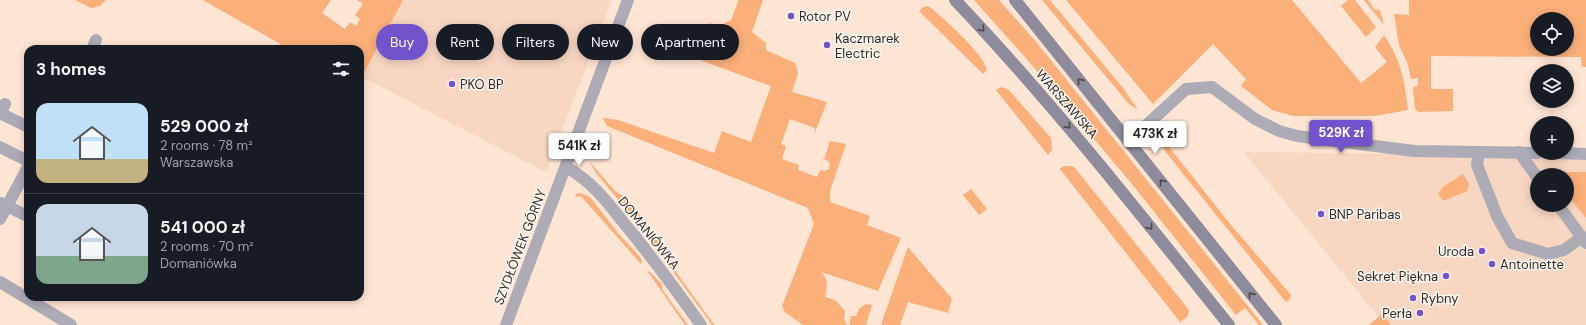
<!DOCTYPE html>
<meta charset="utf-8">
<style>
body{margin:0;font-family:"DM Sans",sans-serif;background:#242831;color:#f1f3f6;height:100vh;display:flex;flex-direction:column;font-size:15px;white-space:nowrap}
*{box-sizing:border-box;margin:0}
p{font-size:13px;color:#9ea1a6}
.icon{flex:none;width:22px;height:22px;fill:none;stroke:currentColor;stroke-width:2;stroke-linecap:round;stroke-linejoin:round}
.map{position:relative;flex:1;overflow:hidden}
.side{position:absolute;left:24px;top:45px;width:340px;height:256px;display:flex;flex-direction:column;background:#171b24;border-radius:12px;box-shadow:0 2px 10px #0003}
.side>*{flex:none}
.hud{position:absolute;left:376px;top:24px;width:380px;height:36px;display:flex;gap:8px}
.tools{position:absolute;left:1530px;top:12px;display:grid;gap:8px}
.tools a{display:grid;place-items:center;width:44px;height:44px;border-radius:50%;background:#171b24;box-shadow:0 2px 10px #0003;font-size:20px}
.price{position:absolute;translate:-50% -34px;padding:0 9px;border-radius:4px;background:#fff;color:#222;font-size:13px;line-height:26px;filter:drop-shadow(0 1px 2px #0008)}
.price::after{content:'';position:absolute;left:50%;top:24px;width:12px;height:9px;margin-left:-6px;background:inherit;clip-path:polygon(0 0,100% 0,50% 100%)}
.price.on{background:#7153cc;color:#fff}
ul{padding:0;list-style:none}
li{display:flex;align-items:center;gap:12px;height:100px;padding:0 12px}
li+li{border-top:1px solid #363941}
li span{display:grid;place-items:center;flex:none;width:112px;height:80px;border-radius:12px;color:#555}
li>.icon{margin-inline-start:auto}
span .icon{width:48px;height:48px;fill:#fffc;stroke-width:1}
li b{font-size:17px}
h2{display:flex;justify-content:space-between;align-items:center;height:48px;padding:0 12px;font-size:17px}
.chip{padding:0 14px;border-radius:18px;background:#171b24;box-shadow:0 2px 10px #0003;font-size:14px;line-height:36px}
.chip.on{background:#7153cc;color:#fff}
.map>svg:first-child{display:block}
</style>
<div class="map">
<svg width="1586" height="325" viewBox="0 0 1586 325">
<rect width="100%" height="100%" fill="#ffe5d4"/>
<g fill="#f7d6c2" fill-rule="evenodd">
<path d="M389 0H612L546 172 360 76Z"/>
<path d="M1244 152 1586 156V325H1385ZM1537 175H1567V205H1537Z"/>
</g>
<g fill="#fbaf79" fill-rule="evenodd">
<path d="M75 0H106L100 6 91 8Z"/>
<path d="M203 0H331L322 13 345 29 350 22 356 26 360 19 355 15 363 4 357 0H403L360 80V49H334L327 45 324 49H289Z"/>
<path d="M738 0H763L752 32 766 43V50L795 63 798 73 792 92 827 102 814 135 815 128 790 119 781 144 786 146 782 159 799 165 798 170 817 177 820 170 825 171 829 169 830 164 828 161 824 159 830 141 846 144 830 191V202L870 216 867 225 901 238 878 291 821 272C829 280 827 286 825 297L835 300 845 311 844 319 847 325H803L785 312 782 306 814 224 808 208 607 126 603 118 618 120 714 153 722 131 751 142 771 86 697 59 710 23 719 26 731 20 738 2Z"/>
<path d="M974 0H999L1037 43 1263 325H1259L1245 308 1236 315 1132 184 1025 57Z"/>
<path d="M1042 0H1050L1123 88 1138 110 1129 104Z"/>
<path d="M1066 0H1292L1361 83 1387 62 1375 47 1384 35C1402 63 1404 78 1408 110L1375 116H1293L1272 110 1241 86 1246 79 1213 44 1153 104Z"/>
<path d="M1348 0H1355L1376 27 1366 37 1341 6Z"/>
<path d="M1364 0H1368L1375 10H1380L1384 25Z"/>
<path d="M1409 0H1586V67H1582L1581 57 1431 56V89H1453V111L1418 112 1415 109 1413 87 1418 86V78L1411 79 1408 65 1399 45 1394 14 1409 15ZM1537 19H1567V49H1537Z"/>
<path d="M927 6 931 8C945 20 983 53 987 70L983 74 919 11 922 8Z"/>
<path d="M1000 87 1008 89 1051 138 1052 150 1048 155 996 90Z"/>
<path d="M1161 137 1231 225 1291 295 1290 299 1286 302 1165 151 1161 142Z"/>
<path d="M589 161 616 192 625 197 632 204 671 260V265L713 323 716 325H712L710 322 639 225 596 173Z"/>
<path d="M1064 166H1072L1075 168 1189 310 1188 316 1180 322 1060 169Z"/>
<path d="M1548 172H1586V218L1567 195V175H1551Z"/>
<path d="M1463 174 1469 184 1467 191 1443 201 1438 193 1443 187Z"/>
<path d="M971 189 987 209 979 215 963 195Z"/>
<path d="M580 193 590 197 618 233 640 257 642 261 641 264 581 196 575 197 576 194Z"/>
<path d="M908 247 952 299 948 313 908 302 900 325H881Z"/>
<path d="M649 271 662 284V289L688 325H685L648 272Z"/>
<path d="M866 304 872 305 866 325H849L851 316H856L859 309Z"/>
<path d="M1382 314 1391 325H1369Z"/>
</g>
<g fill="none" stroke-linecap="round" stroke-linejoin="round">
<g stroke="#acabb6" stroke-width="12">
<path d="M92 49 96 40"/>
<path d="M5 104 0 113 28 127"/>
<path d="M1129 141 1186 89 1212 87 1255 119 1279 131 1297 136 1414 151 1537 153"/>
<path d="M0 147 28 161"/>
<path d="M1479 152 1477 165 1497 216 1512 243 1548 254 1564 250 1582 237"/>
<path d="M1519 152 1537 177"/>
<path d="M1558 153 1586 154"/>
<path d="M566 167C591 181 606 200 623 222 651 255 676 290 701 325"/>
<path d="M1 203 25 215"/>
<path d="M1558 205 1586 243"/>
<path d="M0 219 28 167"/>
<path d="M0 282 71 325"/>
<path d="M506 325 628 0"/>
</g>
<g stroke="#8d8b9c" stroke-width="12">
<path d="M955 0C1053 103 1140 214 1229 325"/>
<path d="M1015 0 1276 325"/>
</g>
</g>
<defs><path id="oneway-chevron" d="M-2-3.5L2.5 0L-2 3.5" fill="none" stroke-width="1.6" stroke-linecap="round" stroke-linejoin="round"/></defs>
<g stroke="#4d4646">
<use href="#oneway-chevron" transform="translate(982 29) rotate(47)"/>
<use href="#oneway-chevron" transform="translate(1080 81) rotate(-129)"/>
<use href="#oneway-chevron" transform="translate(1068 126) rotate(49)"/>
<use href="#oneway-chevron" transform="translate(1162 182) rotate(-129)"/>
<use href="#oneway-chevron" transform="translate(1150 227) rotate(51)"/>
<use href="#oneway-chevron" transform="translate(1251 295) rotate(-129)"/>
</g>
<g fill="#7153cc" stroke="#fcf7f3" stroke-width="1.5">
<circle cx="791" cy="16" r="4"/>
<circle cx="827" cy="45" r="4"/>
<circle cx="452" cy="84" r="4"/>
<circle cx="1321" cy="214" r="4"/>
<circle cx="1482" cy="251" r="4"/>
<circle cx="1492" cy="264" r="4"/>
<circle cx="1446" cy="276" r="4"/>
<circle cx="1413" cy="298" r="4"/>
<circle cx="1420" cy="313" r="4"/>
</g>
<g text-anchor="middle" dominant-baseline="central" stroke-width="3" stroke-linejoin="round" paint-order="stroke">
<g font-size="13" fill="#312821" stroke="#fcf7f3" text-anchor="start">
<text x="799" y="16">Rotor PV</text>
<text x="835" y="38">Kaczmarek<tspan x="835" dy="15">Electric</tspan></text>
<text x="460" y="84">PKO BP</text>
<text x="1329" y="214">BNP Paribas</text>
<text x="1474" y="251" text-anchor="end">Uroda</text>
<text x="1500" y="264">Antoinette</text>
<text x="1438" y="276" text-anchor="end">Sekret Piękna</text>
<text x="1421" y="298">Rybny</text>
<text x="1412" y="313" text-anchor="end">Perła</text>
</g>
<g font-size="13" fill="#312821" stroke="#fcf7f3">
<text transform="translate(1067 104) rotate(49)">WARSZAWSKA</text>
<text transform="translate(649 233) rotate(51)">DOMANIÓWKA</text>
<text transform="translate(520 247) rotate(-69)">SZYDŁÓWEK GÓRNY</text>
</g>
</g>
</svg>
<div class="tools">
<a><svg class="icon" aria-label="locate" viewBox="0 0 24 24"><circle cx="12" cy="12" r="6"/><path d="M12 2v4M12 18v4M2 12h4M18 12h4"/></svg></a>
<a><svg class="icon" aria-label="layers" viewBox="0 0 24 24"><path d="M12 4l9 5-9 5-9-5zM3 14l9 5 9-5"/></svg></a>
<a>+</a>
<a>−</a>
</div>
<b class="price on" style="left:1341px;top:154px">529K zł</b>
<b class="price" style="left:1155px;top:155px">473K zł</b>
<b class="price" style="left:579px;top:167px">541K zł</b>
<div class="hud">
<a class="chip on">Buy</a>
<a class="chip">Rent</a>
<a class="chip">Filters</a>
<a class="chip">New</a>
<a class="chip">Apartment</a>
</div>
<section class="side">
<h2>3 homes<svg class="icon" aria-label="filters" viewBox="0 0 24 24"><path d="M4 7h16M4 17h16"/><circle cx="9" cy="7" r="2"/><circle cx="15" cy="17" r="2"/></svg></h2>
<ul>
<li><span style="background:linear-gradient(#bfe0f5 70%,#c2b280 0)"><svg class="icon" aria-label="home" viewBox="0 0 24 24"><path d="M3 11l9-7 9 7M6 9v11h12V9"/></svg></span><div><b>529 000 zł</b><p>2 rooms · 78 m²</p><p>Warszawska</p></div></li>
<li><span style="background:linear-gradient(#c9d6e8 65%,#7fa58c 0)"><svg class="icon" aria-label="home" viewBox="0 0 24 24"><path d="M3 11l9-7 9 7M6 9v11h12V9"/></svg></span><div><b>541 000 zł</b><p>2 rooms · 70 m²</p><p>Domaniówka</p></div></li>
</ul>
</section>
</div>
